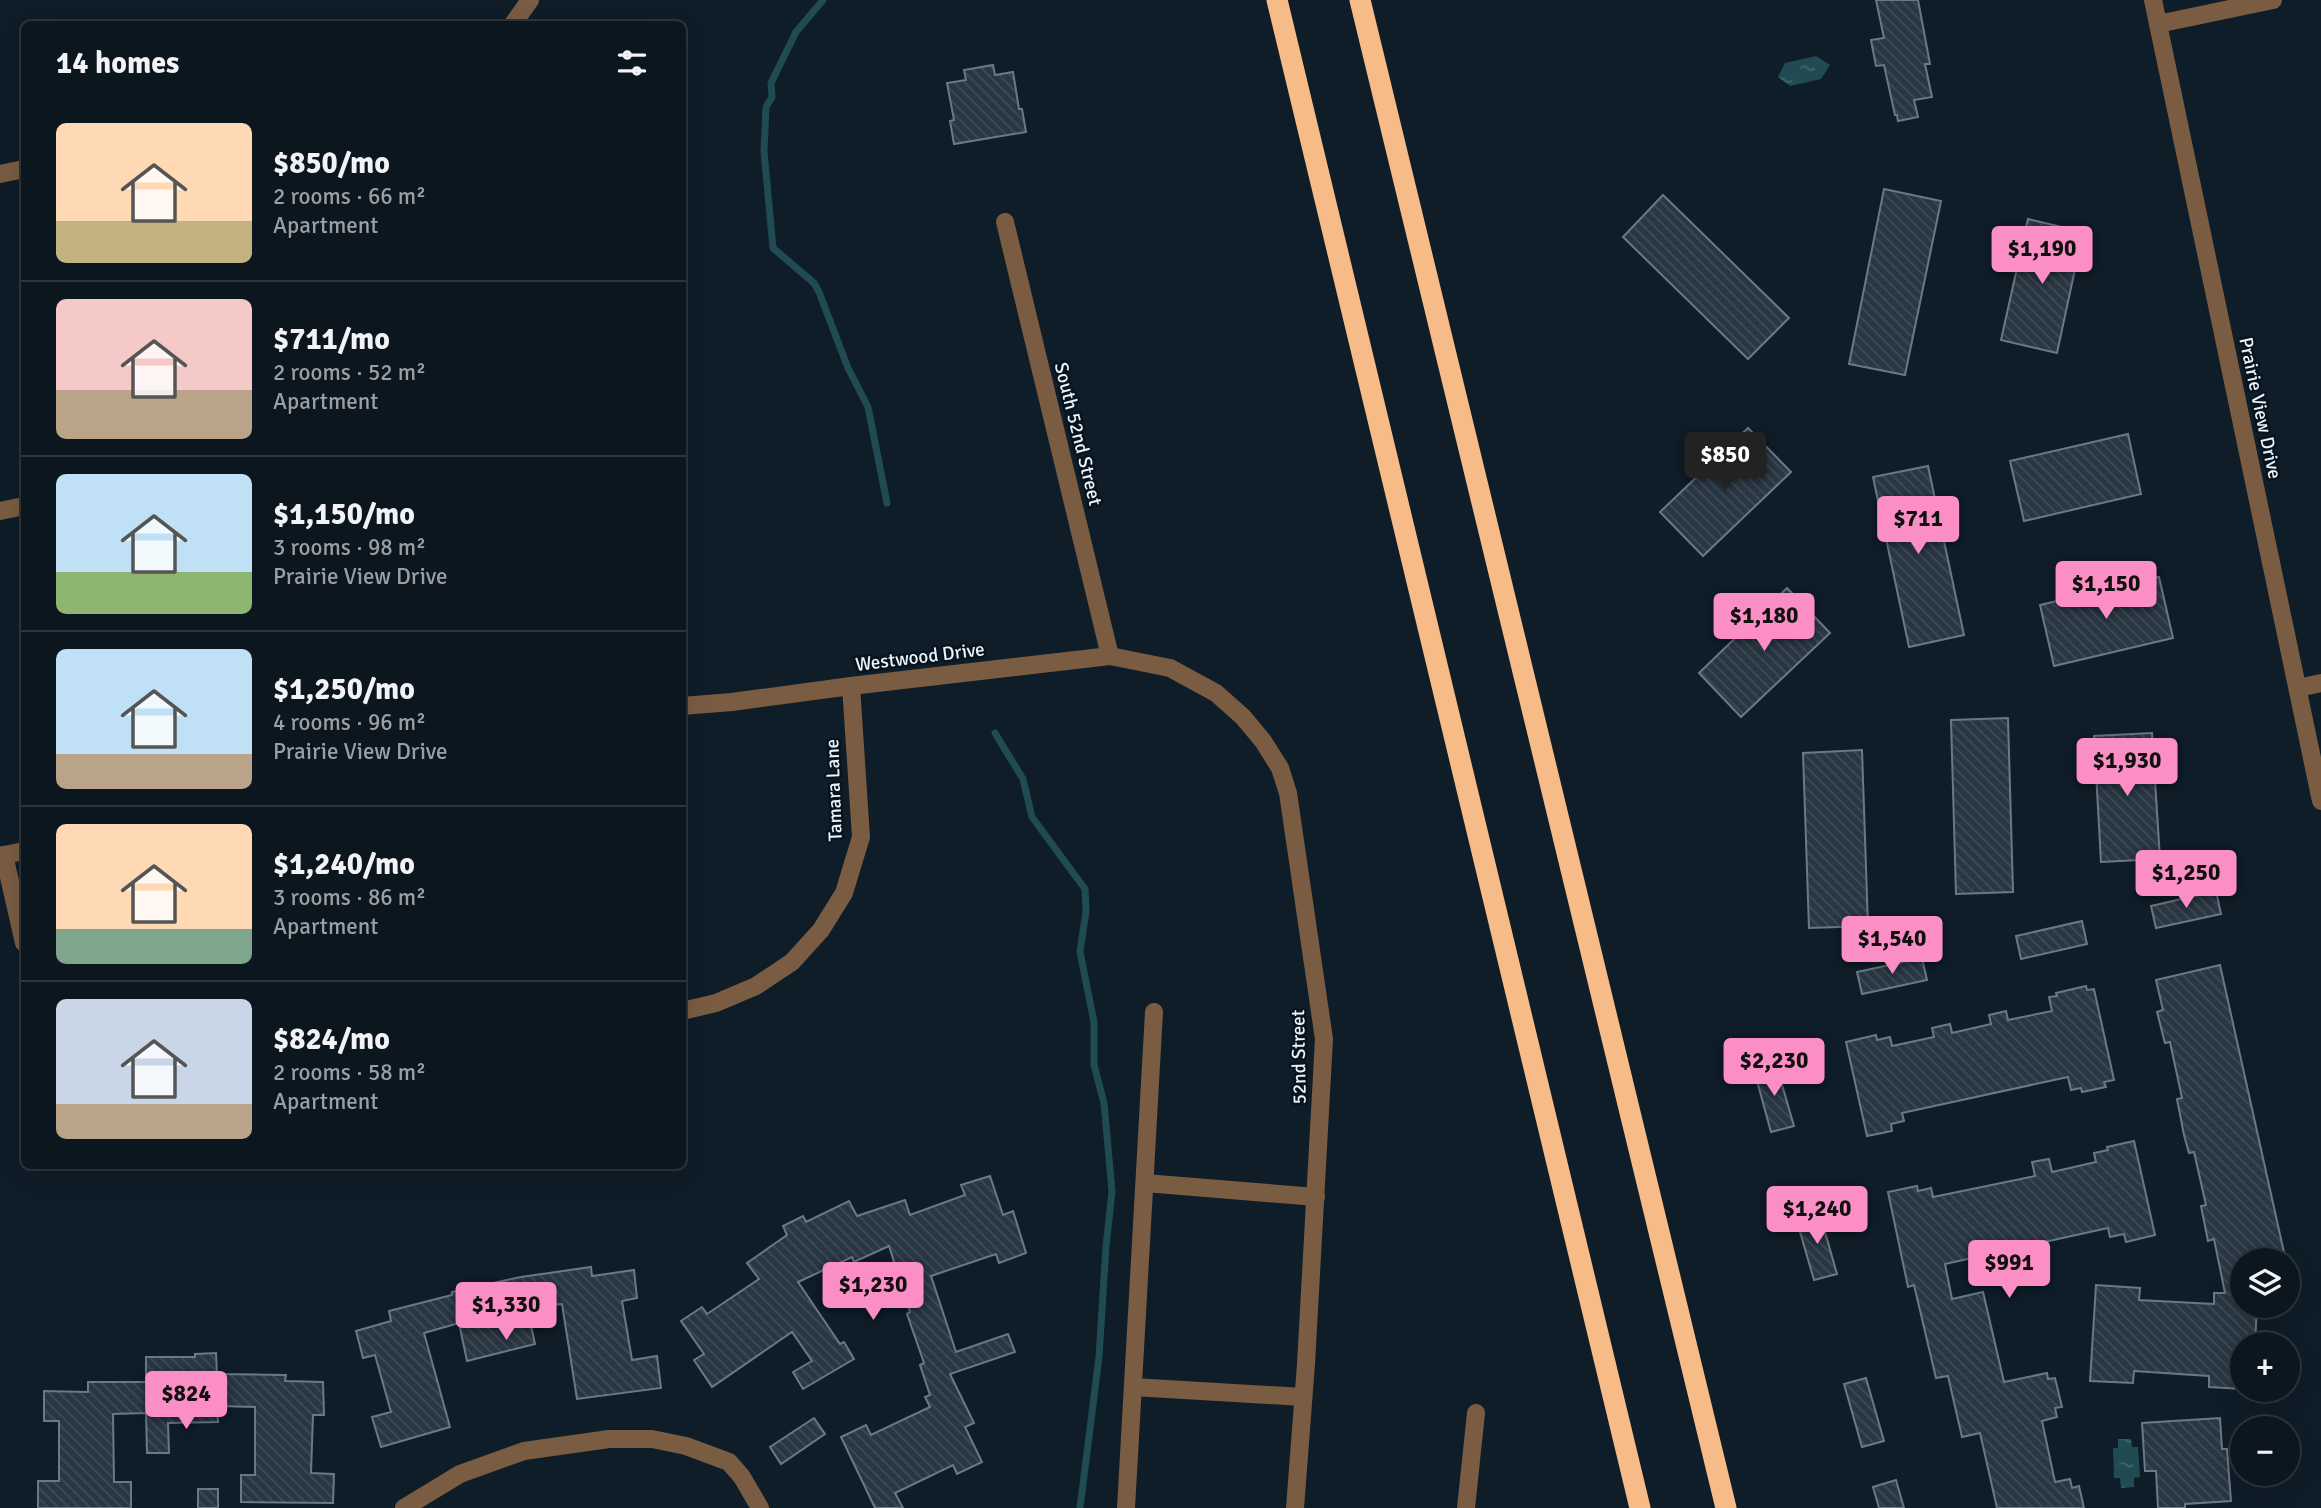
<!DOCTYPE html>
<meta charset="utf-8">
<style>
body{margin:0;font-family:Signika,sans-serif;background:#19232b;color:#f1f3f6;height:100vh;display:flex;flex-direction:column;font-size:26px;white-space:nowrap}
*{box-sizing:border-box;margin:0}
p{font-size:23px;color:#9a9fa4}
.icon{flex:none;width:38px;height:38px;fill:none;stroke:currentColor;stroke-width:2;stroke-linecap:round;stroke-linejoin:round}
.map{position:relative;flex:1;overflow:hidden}
.panel{position:absolute;left:21px;top:21px;width:665px;height:1148px;display:flex;flex-direction:column;background:#0b161e;border-radius:10px;box-shadow:0 7px 28px #0002,0 0 0 2px #2b353c}
.panel>*{flex:none}
.tools{position:absolute;left:2230px;top:1248px;display:grid;gap:14px}
.tools a{display:grid;place-items:center;width:70px;height:70px;border-radius:50%;background:#0b161e;box-shadow:0 7px 28px #0002,0 0 0 2px #2b353c;font-size:35px}
.price{position:absolute;translate:-50% -60px;padding:0 16px;border-radius:7px;background:#fb8fc5;color:#111;font-size:23px;line-height:46px;filter:drop-shadow(0 2px 4px #0008)}
.price::after{content:'';position:absolute;left:50%;top:42px;width:21px;height:16px;margin-left:-10px;background:inherit;clip-path:polygon(0 0,100% 0,50% 100%)}
.price.current{background:#222;color:#fff}
ul{padding:0;list-style:none}
li{display:flex;align-items:center;gap:21px;height:175px;padding:0 35px}
li+li{border-top:2px solid #2b353c}
li span{display:grid;place-items:center;flex:none;width:196px;height:140px;border-radius:10px;color:#555}
li>.icon{margin-inline-start:auto}
span .icon{width:84px;height:84px;fill:#fffc;stroke-width:1}
li b{font-size:30px}
h2{display:flex;justify-content:space-between;align-items:center;height:84px;padding:0 35px;font-size:30px}
.map>svg:first-child{display:block}
</style>
<div class="map">
<svg width="2321" height="1508" viewBox="0 0 2321 1508">
<defs>
<pattern id="water-ripples" width="26" height="14" patternUnits="userSpaceOnUse" patternTransform="scale(1.75)"><rect width="26" height="14" fill="#214b53"/><path d="M2 4q2-2 4 0t4 0M15 11q2-2 4 0t4 0" fill="none" stroke="#41666d"/></pattern>
<pattern id="building-back-hatch" width="6" height="6" patternUnits="userSpaceOnUse" patternTransform="scale(1.75)"><rect width="6" height="6" fill="#293743"/><path d="M-1 5l2 2M0 0l6 6M5-1l2 2" fill="none" stroke="#3e4b56"/></pattern>
</defs>
<rect width="100%" height="100%" fill="#0f1d28"/>
<g fill="url(#water-ripples)">
<path d="M1816 56 1830 65 1821 79 1790 86 1778 77 1785 63Z"/>
<path d="M2118 1439H2131L2132 1447H2138L2140 1477 2134 1478V1487L2121 1488 2120 1478H2114L2113 1448H2118Z"/>
</g>
<g fill="none" stroke-linecap="round" stroke-linejoin="round">
<g stroke="#214b53" stroke-width="7">
<path d="M823 0 796 32 771 83 772 97 766 107 764 151 773 248 814 283 819 292 848 368 868 407 887 503"/>
<path d="M995 733 1023 779 1032 817 1085 889 1086 911 1080 952 1094 1022V1065L1104 1103 1112 1191 1106 1247 1099 1357 1080 1508"/>
</g>
</g>
<g fill="url(#building-back-hatch)" stroke="#697987" stroke-width="2">
<path d="M1876 0H1918L1930 64H1925L1932 97 1914 100 1918 117 1898 121 1897 115H1895L1884 65 1876 66 1871 40 1884 38Z"/>
<path d="M993 65 995 75 1013 72 1019 109H1022L1026 132 954 144 950 121 954 120 947 83 966 80 964 70Z"/>
<path d="M1884 189 1941 201 1905 375 1849 364Z"/>
<path d="M1663 195 1789 318 1748 359 1623 237Z"/>
<path d="M2028 219 2083 232 2057 353 2001 340Z"/>
<path d="M1748 428 1791 472 1703 556 1660 512Z"/>
<path d="M2128 434 2141 494 2024 521 2010 461Z"/>
<path d="M1928 466 1964 635 1909 647 1873 477Z"/>
<path d="M2159 577 2173 638 2054 666 2040 605Z"/>
<path d="M1787 588 1830 633 1741 717 1699 673Z"/>
<path d="M2008 718 2013 892 1956 894 1951 720Z"/>
<path d="M2152 733 2160 859 2101 862 2094 736Z"/>
<path d="M1862 750 1868 926 1809 928 1803 753Z"/>
<path d="M2216 891 2221 914 2156 928 2151 906Z"/>
<path d="M2082 921 2087 944 2021 959 2016 936Z"/>
<path d="M1922 958 1927 980 1862 994 1857 972Z"/>
<path d="M2220 965 2285 1257 2271 1260H2242V1306H2257L2255 1344H2242V1389L2209 1387V1376L2134 1371 2133 1383 2090 1381 2096 1285 2140 1288 2139 1300 2214 1304V1293H2225L2214 1239 2208 1241 2201 1206 2206 1205 2194 1152 2189 1153 2184 1135 2177 1099 2182 1098 2170 1042 2165 1043 2157 1012 2163 1010 2156 980Z"/>
<path d="M2086 986 2087 990 2094 989 2114 1080 2104 1082 2106 1087 2082 1092 2081 1088 2071 1090 2068 1077 1902 1113 1904 1121 1891 1124 1892 1131 1867 1136 1846 1042 1876 1035 1877 1040 1890 1037 1892 1046 1934 1037 1932 1028 1950 1024 1952 1033 1991 1024 1989 1015 2006 1011 2008 1020 2052 1011 2049 997 2057 996 2056 993Z"/>
<path d="M1776 1064 1794 1126 1771 1132 1754 1070Z"/>
<path d="M2134 1141 2155 1235 2126 1242 2124 1234 2110 1237 2108 1228 1945 1264 1952 1299 1983 1292 2004 1382 2047 1373 2048 1379 2055 1378 2062 1407 2055 1408 2057 1417 2042 1421 2055 1482 2070 1479 2072 1488 2079 1486 2084 1508H1997L1980 1433 1962 1437 1948 1376 1936 1378 1914 1285 1908 1287 1888 1192 1917 1186 1918 1191 1931 1188 1933 1197 2035 1176 2032 1162 2049 1159 2052 1172 2096 1162 2094 1153 2108 1150 2107 1147Z"/>
<path d="M990 1176 1003 1215 1013 1211 1026 1253 999 1263 996 1254 931 1276 956 1352 1008 1334 1015 1352 950 1374 974 1423 965 1427 982 1462 957 1474 953 1465 895 1493 903 1508H875L841 1437 866 1425 871 1435 930 1407 925 1397 930 1395 920 1365 924 1363 907 1314 910 1312 889 1246 854 1262 852 1257 798 1282 840 1344 844 1342 854 1359 803 1389 793 1372 812 1361 792 1332 712 1387 694 1360 704 1354 681 1321 702 1307 707 1314 759 1279 747 1263 787 1235 783 1226 803 1216 806 1222 849 1201 857 1216 905 1200 910 1215 965 1195 961 1185Z"/>
<path d="M1819 1211 1837 1274 1814 1280 1796 1218Z"/>
<path d="M591 1267 592 1276 634 1270 637 1298 622 1301 632 1360 657 1356 661 1388 577 1399 562 1304 527 1307 535 1344 467 1361 459 1323 424 1333 450 1427 381 1447 372 1417 391 1412 375 1355 363 1358 356 1331 391 1321 389 1311 452 1295V1292L521 1277Z"/>
<path d="M216 1353 217 1374 286 1375 285 1381 323 1382 324 1415H313L311 1473 334 1474 333 1503 241 1502V1475H255V1407L217 1406 218 1422 168 1423 169 1453H147L146 1413 113 1414 114 1482H131V1508H38V1481H59V1421H44V1391L88 1392V1382H146V1357H195V1354Z"/>
<path d="M1866 1378 1884 1441 1862 1447 1844 1384Z"/>
<path d="M814 1418 825 1434 781 1464 770 1447Z"/>
<path d="M2220 1418 2222 1449H2227L2231 1501 2185 1504V1508H2158L2156 1471H2145L2142 1423Z"/>
<path d="M1896 1480 1904 1508H1879L1873 1487Z"/>
<rect x="198" y="1489" width="20" height="19"/>
</g>
<g fill="none" stroke-linecap="round" stroke-linejoin="round">
<g stroke="#795c42" stroke-width="18">
<path d="M2153 0 2321 801"/>
<path d="M513 24 530 0"/>
<path d="M2158 24 2273 0"/>
<path d="M0 174 24 169"/>
<path d="M1005 222 1110 656"/>
<path d="M0 511 24 506"/>
<path d="M2298 688 2321 683"/>
<path d="M682 706 732 702 851 686 1110 656 1170 668 1216 693 1243 717 1263 741 1280 768 1288 793 1324 1039 1306 1364 1295 1508"/>
<path d="M4 855 24 943"/>
<path d="M0 856 24 851"/>
<path d="M682 1011 716 1003 756 986 792 962 821 930 844 893 861 837 851 686"/>
<path d="M1145 1183 1316 1197"/>
<path d="M1133 1387 1303 1397"/>
<path d="M404 1508 460 1474 524 1451 609 1439H652L686 1446 729 1462 742 1477 760 1508"/>
<path d="M1126 1508 1154 1012"/>
<path d="M1466 1508 1476 1413"/>
</g>
<g stroke="#f6bb86" stroke-width="21">
<path d="M1277 0 1640 1508"/>
<path d="M1360 0 1726 1508"/>
</g>
</g>
<g text-anchor="middle" dominant-baseline="central" stroke-width="5" stroke-linejoin="round" paint-order="stroke">
<g font-size="19" fill="#ebf4fc" stroke="#07141e">
<text transform="translate(2260 408) rotate(78)">Prairie View Drive</text>
<text transform="translate(1078 434) rotate(76)">South 52nd Street</text>
<text transform="translate(920 657) rotate(-7)">Westwood Drive</text>
<text transform="translate(834 790) rotate(-92)">Tamara Lane</text>
<text transform="translate(1299 1057) rotate(-91)">52nd Street</text>
</g>
</g>
</svg>
<div class="tools">
<a><svg class="icon" aria-label="layers" viewBox="0 0 24 24"><path d="M12 4l9 5-9 5-9-5zM3 14l9 5 9-5"/></svg></a>
<a>+</a>
<a>−</a>
</div>
<b class="price" style="left:2042px;top:286px">$1,190</b>
<b class="price current" style="left:1725px;top:492px">$850</b>
<b class="price" style="left:1918px;top:556px">$711</b>
<b class="price" style="left:2106px;top:621px">$1,150</b>
<b class="price" style="left:1764px;top:653px">$1,180</b>
<b class="price" style="left:2127px;top:798px">$1,930</b>
<b class="price" style="left:2186px;top:910px">$1,250</b>
<b class="price" style="left:1892px;top:976px">$1,540</b>
<b class="price" style="left:1774px;top:1098px">$2,230</b>
<b class="price" style="left:1817px;top:1246px">$1,240</b>
<b class="price" style="left:2009px;top:1300px">$991</b>
<b class="price" style="left:873px;top:1322px">$1,230</b>
<b class="price" style="left:506px;top:1342px">$1,330</b>
<b class="price" style="left:186px;top:1431px">$824</b>
<section class="panel">
<h2>14 homes<svg class="icon" aria-label="filters" viewBox="0 0 24 24"><path d="M4 7h16M4 17h16"/><circle cx="9" cy="7" r="2"/><circle cx="15" cy="17" r="2"/></svg></h2>
<ul>
<li><span style="background:linear-gradient(#ffd9b3 70%,#c2b280 0)"><svg class="icon" aria-label="home" viewBox="0 0 24 24"><path d="M3 11l9-7 9 7M6 9v11h12V9"/></svg></span><div><b>$850/mo</b><p>2 rooms · 66 m²</p><p>Apartment</p></div></li>
<li><span style="background:linear-gradient(#f6c9c9 65%,#b9a48a 0)"><svg class="icon" aria-label="home" viewBox="0 0 24 24"><path d="M3 11l9-7 9 7M6 9v11h12V9"/></svg></span><div><b>$711/mo</b><p>2 rooms · 52 m²</p><p>Apartment</p></div></li>
<li><span style="background:linear-gradient(#bfe0f5 70%,#8fb573 0)"><svg class="icon" aria-label="home" viewBox="0 0 24 24"><path d="M3 11l9-7 9 7M6 9v11h12V9"/></svg></span><div><b>$1,150/mo</b><p>3 rooms · 98 m²</p><p>Prairie View Drive</p></div></li>
<li><span style="background:linear-gradient(#bfe0f5 75%,#b9a48a 0)"><svg class="icon" aria-label="home" viewBox="0 0 24 24"><path d="M3 11l9-7 9 7M6 9v11h12V9"/></svg></span><div><b>$1,250/mo</b><p>4 rooms · 96 m²</p><p>Prairie View Drive</p></div></li>
<li><span style="background:linear-gradient(#ffd9b3 75%,#7fa58c 0)"><svg class="icon" aria-label="home" viewBox="0 0 24 24"><path d="M3 11l9-7 9 7M6 9v11h12V9"/></svg></span><div><b>$1,240/mo</b><p>3 rooms · 86 m²</p><p>Apartment</p></div></li>
<li><span style="background:linear-gradient(#c9d6e8 75%,#b9a48a 0)"><svg class="icon" aria-label="home" viewBox="0 0 24 24"><path d="M3 11l9-7 9 7M6 9v11h12V9"/></svg></span><div><b>$824/mo</b><p>2 rooms · 58 m²</p><p>Apartment</p></div></li>
</ul>
</section>
</div>
